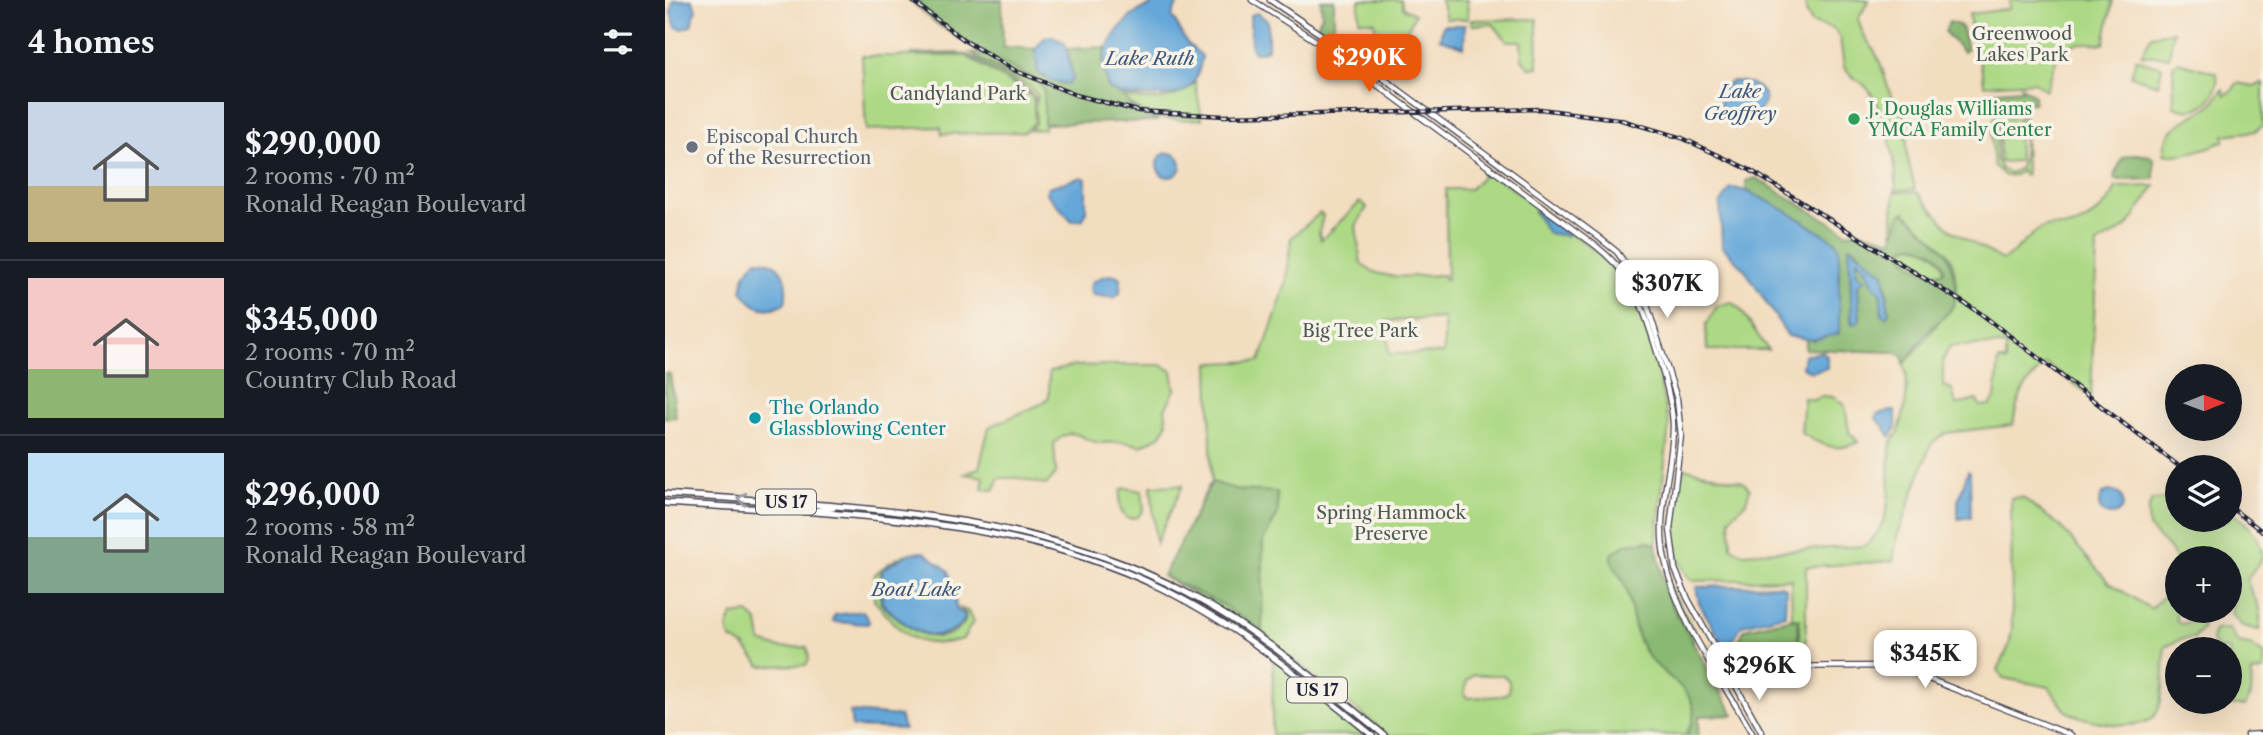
<!DOCTYPE html>
<meta charset="utf-8">
<style>
body{margin:0;font-family:"Libre Caslon Text",serif;background:#242831;color:#f1f3f6;height:100vh;display:flex;flex-direction:column;font-size:26px;white-space:nowrap}
*{box-sizing:border-box;margin:0}
p{font-size:23px;color:#9ea1a6}
.icon{flex:none;width:38px;height:38px;fill:none;stroke:currentColor;stroke-width:2;stroke-linecap:round;stroke-linejoin:round}
.map{position:relative;flex:1;overflow:hidden}
.details{display:flex;flex-direction:column;background:#171b24;width:665px}
.details>*{flex:none}
.needle{width:46px;rotate:89deg}
.fabs{position:absolute;left:1500px;top:364px;display:grid;gap:14px}
.fabs a{display:grid;place-items:center;width:77px;height:77px;border-radius:50%;background:#171b24;box-shadow:0 7px 28px #0002;font-size:35px}
.price{position:absolute;translate:-50% -60px;padding:0 16px;border-radius:14px;background:#fff;color:#222;font-size:23px;line-height:46px;filter:drop-shadow(0 2px 4px #0008)}
.price::after{content:'';position:absolute;left:50%;top:42px;width:21px;height:16px;margin-left:-10px;background:inherit;clip-path:polygon(0 0,100% 0,50% 100%)}
.price.on{background:#ea580c;color:#fff}
ul{padding:0;list-style:none}
li{display:flex;align-items:center;gap:21px;height:175px;padding:0 28px}
li+li{border-top:2px solid #363941}
li span{display:grid;place-items:center;flex:none;width:196px;height:140px;border-radius:0px;color:#555}
li>.icon{margin-inline-start:auto}
span .icon{width:84px;height:84px;fill:#fffc;stroke-width:1}
li b{font-size:30px}
h2{display:flex;justify-content:space-between;align-items:center;height:84px;padding:0 28px;font-size:30px}
main{display:flex;flex:1;min-height:0}
.map>svg:first-child{display:block}
</style>
<main>
<section class="details">
<h2>4 homes<svg class="icon" aria-label="filters" viewBox="0 0 24 24"><path d="M4 7h16M4 17h16"/><circle cx="9" cy="7" r="2"/><circle cx="15" cy="17" r="2"/></svg></h2>
<ul>
<li><span style="background:linear-gradient(#c9d6e8 60%,#c2b280 0)"><svg class="icon" aria-label="home" viewBox="0 0 24 24"><path d="M3 11l9-7 9 7M6 9v11h12V9"/></svg></span><div><b>$290,000</b><p>2 rooms · 70 m²</p><p>Ronald Reagan Boulevard</p></div></li>
<li><span style="background:linear-gradient(#f6c9c9 65%,#8fb573 0)"><svg class="icon" aria-label="home" viewBox="0 0 24 24"><path d="M3 11l9-7 9 7M6 9v11h12V9"/></svg></span><div><b>$345,000</b><p>2 rooms · 70 m²</p><p>Country Club Road</p></div></li>
<li><span style="background:linear-gradient(#bfe0f5 60%,#7fa58c 0)"><svg class="icon" aria-label="home" viewBox="0 0 24 24"><path d="M3 11l9-7 9 7M6 9v11h12V9"/></svg></span><div><b>$296,000</b><p>2 rooms · 58 m²</p><p>Ronald Reagan Boulevard</p></div></li>
</ul>
</section>
<div class="map">
<svg width="1598" height="735" viewBox="0 0 1598 735">
<rect width="100%" height="100%" fill="#f7f3e8"/>
<filter id="ink" filterUnits="userSpaceOnUse"><feTurbulence type="fractalNoise" baseFrequency=".0143" numOctaves="2"/><feDisplacementMap in="SourceGraphic" scale="14" xChannelSelector="R" yChannelSelector="G"/><feConvolveMatrix kernelMatrix="1 2 1 2 8 2 1 2 1" color-interpolation-filters="sRGB"/></filter>
<filter id="wash" filterUnits="userSpaceOnUse"><feTurbulence type="fractalNoise" baseFrequency=".00686" numOctaves="4" result="noise"/><feDisplacementMap in="SourceGraphic" scale="28" xChannelSelector="R" yChannelSelector="G"/><feGaussianBlur stdDeviation="1.57" result="paint"/><feColorMatrix in="noise" values="0 0 0 0 0 0 0 0 0 0 0 0 0 0 0 0 0 1.4 0 .05"/><feComposite in="paint" operator="in"/></filter>
<g filter="url(#wash)">
<rect width="100%" height="100%" fill="#f3ddbf"/>
<g fill="#add985" stroke="#687e60" stroke-width="2" fill-rule="evenodd">
<path d="M694 0H736L738 8 750 14 744 27 733 34 708 67 695 58V50L710 49V22L694 20Z"/>
<path d="M776 0H802L803 19H781Z"/>
<path d="M1141 0H1204L1193 19C1199 42 1205 40 1213 58 1221 75 1225 108 1242 117V155L1250 189 1230 190C1235 167 1217 101 1199 85 1192 79 1184 76 1179 67L1175 38 1169 29 1147 23 1141 12Z"/>
<path d="M1345 0H1448L1439 44C1392 39 1395 50 1381 90L1369 82 1319 85C1317 60 1306 39 1304 14L1344 9Z"/>
<path d="M872 19 873 67 865 68 857 59 856 41H842L828 24 807 25 806 20Z"/>
<path d="M1508 31 1504 57 1476 55 1487 35Z"/>
<path d="M292 53C317 56 343 78 365 91L372 102V95L367 88 306 53C321 53 373 75 378 90 382 101 379 118 379 129L365 130 371 122 369 96 302 55 245 54Z"/>
<path d="M197 56H301L368 97 370 122 359 132 277 134 276 127 201 130Z"/>
<path d="M1471 59 1497 67 1493 85 1466 76Z"/>
<path d="M1513 62 1552 73C1555 99 1534 117 1509 106L1508 65Z"/>
<path d="M530 81 537 119C506 120 480 123 459 97 484 101 514 103 530 81Z"/>
<path d="M1572 83 1588 86 1598 83V125L1591 131 1559 135V141C1544 148 1515 158 1499 154 1498 126 1524 120 1543 107 1549 103 1553 95 1558 89L1560 95 1567 91Z"/>
<path d="M1341 106 1353 108 1360 119 1361 175H1358L1357 171 1350 175 1340 176 1329 166C1327 148 1321 114 1341 106ZM1341 109 1353 112C1360 124 1361 157 1354 169L1345 173 1336 169 1332 160 1331 120Z"/>
<path d="M1353 118 1354 161 1335 162 1334 119Z"/>
<path d="M817 166 932 252 955 276 968 296 988 350 1004 425 991 545 983 541 998 587 1003 583 1028 629 1031 735H724L588 628 499 577 544 485H547L544 363 595 361 621 284 626 238 655 213 658 215 654 233 656 240 695 202 702 207 691 226 696 264C718 283 751 275 779 275V279H782L781 189H805L817 177ZM779 318V353L724 354 722 321ZM808 675H838L844 681V692L836 696 803 698 799 693 802 681Z"/>
<path d="M1490 186 1462 227 1432 244 1426 396 1381 364C1359 383 1352 397 1348 425L1281 433 1266 444 1232 537 1228 561 1141 567V664L1066 666 1072 661H1134L1135 619 1127 618 1126 579 1027 581C1001 552 1011 510 1016 475L1019 468 1078 482 1085 489 1081 502 1065 518 1066 547 1077 553 1199 546C1231 522 1223 483 1225 447 1226 441 1230 438 1233 433 1240 413 1245 384 1239 364 1263 338 1309 288 1281 251 1277 246 1270 241 1264 237 1253 228 1249 219 1235 215L1234 224 1228 233 1229 192H1252L1286 230 1337 260C1349 256 1361 237 1375 229 1387 223 1396 228 1407 226 1423 223 1446 203 1451 187ZM1341 345V362L1334 360 1330 398 1325 405 1315 406 1312 400 1291 405 1287 389 1278 386V360L1285 346Z"/>
<path d="M1248 245C1264 247 1279 255 1279 272 1261 276 1248 267 1237 254L1240 247Z"/>
<path d="M1066 302 1075 309 1103 350H1042L1041 325 1052 306Z"/>
<path d="M451 365H496L507 371 510 390 500 409 502 424 495 436 476 446C458 440 453 443 436 443 415 442 412 422 389 443L391 474 381 485 353 478H334L329 490 317 489 319 477 300 474 314 468 324 427 376 404 384 397V372L408 366Z"/>
<path d="M1157 396 1168 397 1180 406 1184 432 1193 442C1171 453 1156 445 1136 433L1139 398 1149 400Z"/>
<path d="M518 485 491 543 486 486Z"/>
<path d="M461 488 477 491 479 509 473 517 464 519C453 514 454 501 456 490Z"/>
<path d="M1357 497 1395 526 1443 582 1486 609C1500 596 1518 574 1508 554 1503 545 1490 536 1484 528L1483 510 1487 500 1502 499 1511 506 1512 520 1524 526 1528 520H1564L1565 511C1578 520 1598 537 1597 558 1594 566 1584 572 1582 581 1588 600 1598 604 1594 630L1577 626 1566 613 1570 596 1565 587 1564 558H1512L1511 620 1516 624 1535 620 1538 627 1529 638 1516 639 1500 647C1498 668 1501 694 1492 712 1481 735 1424 722 1405 713 1397 709 1390 695 1384 687L1338 678 1333 670 1344 646 1347 630 1346 498Z"/>
<path d="M241 554 217 569 213 586 216 604C239 626 272 655 300 622L301 614 294 608 303 611 308 622 298 639C253 652 237 635 209 600L210 574C220 565 230 559 241 554Z"/>
<path d="M83 613 93 622 96 642 115 648 142 647 144 660 141 665 96 666 79 646 65 638 62 628 67 615Z"/>
<path d="M1554 629H1564L1573 643 1585 645 1598 654V671L1587 673 1586 695 1580 706H1567L1564 649H1553L1547 641 1548 631Z"/>
<path d="M608 660 614 663 699 735H607Z"/>
</g>
<g fill="#8ab972" stroke="#566e56" stroke-width="2" fill-rule="evenodd">
<path d="M245 0H337L338 47 370 49 373 73 380 78 407 72 402 49 441 47 438 61 443 89 459 97 469 109 493 121 379 124V91L373 81 317 53 272 24Z"/>
<path d="M656 0H669V38L652 26 657 15Z"/>
<path d="M1284 22 1296 26 1302 49 1298 52 1280 32Z"/>
<path d="M1356 86 1369 95V103L1325 105 1322 92 1357 89Z"/>
<path d="M1472 154 1485 156 1489 160V179L1451 180 1449 176 1458 157Z"/>
<path d="M1091 178 1183 233 1194 231 1228 240 1235 214 1240 212 1282 252 1291 283 1290 301 1285 311 1261 334 1239 364 1237 355 1227 352 1140 349 1141 339 1174 334V247L1170 241 1081 190V181ZM1248 245C1263 247 1279 255 1279 272 1261 276 1248 267 1237 254L1240 247ZM1189 248C1212 270 1232 279 1218 314L1215 290C1203 282 1204 265 1190 260L1194 277 1200 279 1193 285 1186 324Z"/>
<path d="M0 373 5 374 11 417 0 418Z"/>
<path d="M547 482 574 490 612 492 613 514 598 541 597 631 558 605 498 576Z"/>
<path d="M983 541 991 545 1002 597 1069 715 1034 716 1033 735H1020C1048 696 1001 681 983 656 966 634 969 608 959 583 954 571 946 568 947 554L961 544Z"/>
<path d="M1125 619H1133V660L1073 661 1072 644 1080 629Z"/>
</g>
<g fill="#65a7d9" stroke="#44648a" stroke-width="2">
<path d="M8 0H27L31 9 26 26 17 29 11 27 6 14Z"/>
<path d="M487 0H514L507 16 522 43 537 56C532 88 523 96 491 96 473 96 461 98 444 89 442 80 438 70 439 60 441 40 465 11 485 6Z"/>
<path d="M592 13 603 21V48L598 52H589L586 48 585 15Z"/>
<path d="M778 25H800L799 47 775 39Z"/>
<path d="M387 36 400 43 401 47 408 79 403 84 387 81 373 73 370 49 380 37Z"/>
<path d="M1067 81C1080 81 1097 85 1101 99 1094 112 1086 127 1070 128 1057 117 1053 107 1056 90Z"/>
<circle cx="504" cy="165" r="12"/>
<path d="M417 177 421 179V211L418 219 407 221 381 193 383 187Z"/>
<path d="M1066 188C1089 188 1148 228 1170 241L1174 247V334L1147 340 1123 336 1080 270 1057 246 1055 204Z"/>
<path d="M868 210 903 234V236L883 233Z"/>
<path d="M1184 246 1219 273 1224 313 1221 317 1217 314 1215 290 1210 289 1202 270 1192 259V273L1200 279 1193 285 1195 321 1187 325Z"/>
<path d="M92 260C118 260 124 281 120 303 100 314 89 308 77 291L80 273Z"/>
<path d="M450 275 456 278 455 293 449 298 428 295 425 289 427 282 439 276Z"/>
<path d="M1157 352 1162 356V368L1146 372 1137 367 1139 355Z"/>
<path d="M1225 411H1230C1232 420 1232 431 1225 437L1219 426 1211 419 1212 414Z"/>
<path d="M1303 471 1305 473 1306 517 1293 519V501Z"/>
<circle cx="1446" cy="503" r="12"/>
<path d="M259 552 284 571 292 610 300 615C299 624 294 627 286 631 259 645 236 621 217 603L215 586 218 569 245 553Z"/>
<path d="M1115 585 1121 588 1120 615 1077 625 1068 640 1067 660 1034 603 1031 587Z"/>
<path d="M198 611 204 621 203 624 168 622 170 615Z"/>
<path d="M185 712 235 716 239 729 187 727Z"/>
</g>
</g>
<g filter="url(#ink)">
<g fill="none" stroke-linecap="round" stroke-linejoin="round">
<defs>
<g id="secondary">
<path d="M587 0 662 48 931 246C945 257 957 270 967 285 981 311 1009 399 1008 428 1007 472 990 515 1000 560 1013 623 1057 679 1088 735"/>
<path d="M605 0 692 59 932 236 952 252 976 286 1012 399 1016 435 1005 529 1010 569 1023 599 1098 735"/>
<path d="M1052 671 1063 667 1231 666 1406 735"/>
<path d="M1582 735 1598 734"/>
</g>
<g id="primary">
<path d="M0 494C177 507 361 508 522 593 594 631 656 683 719 735"/>
<path d="M0 503C165 514 341 514 494 587 573 625 639 680 707 735"/>
<path d="M110 507 129 502"/>
<path d="M147 511 168 508"/>
</g>
</defs>
<use href="#secondary" stroke="#413e4f" stroke-width="7"/>
<use href="#primary" stroke="#413e4f" stroke-width="8"/>
<use href="#secondary" stroke="#fff" stroke-width="4.5"/>
<use href="#primary" stroke="#fff" stroke-width="5"/>
<defs>
<g id="rail">
<path d="M246 0 302 42 351 71 411 95 473 111 559 116 875 109 953 119 1017 138 1085 170 1315 313 1515 467"/>
<path d="M1564 506 1598 532"/>
</g>
</defs>
<use href="#rail" stroke="#22223b" stroke-width="4.5"/>
<use href="#rail" stroke="#f7f3e8" stroke-width="2" stroke-dasharray="5" stroke-linecap="butt"/>
</g>
<defs><path id="oneway-chevron" d="M-2-3.5L2.5 0L-2 3.5" fill="none" stroke-width="1.6" stroke-linecap="round" stroke-linejoin="round" transform="scale(1.75)"/></defs>
<use stroke="#9c9ca7" href="#oneway-chevron" transform="translate(77 499) rotate(-176)"/>
</g>
<circle fill="#2e9e5b" stroke="#f7f3e8" stroke-width="2.5" cx="1189" cy="119" r="7"/>
<circle fill="#6b7280" stroke="#f7f3e8" stroke-width="2.5" cx="27" cy="147" r="7"/>
<circle fill="#0f9aa8" stroke="#f7f3e8" stroke-width="2.5" cx="90" cy="418" r="7"/>
<g text-anchor="middle" dominant-baseline="central" stroke-width="7" stroke-linejoin="round" paint-order="stroke">
<g fill="#f7f3e8" stroke="#62616f" stroke-width="2">
<rect x="91" y="489.5" width="60" height="25" rx="5"/>
<rect x="622" y="677.5" width="60" height="25" rx="5"/>
</g>
<g font-size="16" font-weight="bold" fill="#22223b">
<text x="121" y="502">US 17</text>
<text x="652" y="690">US 17</text>
</g>
<g font-size="18" fill="#4c5951" stroke="#f7f3e8">
<text x="1357" y="34">Greenwood<tspan x="1357" dy="21">Lakes Park</tspan></text>
<text x="293" y="94">Candyland Park</text>
<text x="695" y="331">Big Tree Park</text>
<text x="726" y="513">Spring Hammock<tspan x="726" dy="21">Preserve</tspan></text>
</g>
<g font-size="18" fill="#27864d" stroke="#f7f3e8" text-anchor="start">
<text x="1203" y="109">J. Douglas Williams<tspan x="1203" dy="21">YMCA Family Center</tspan></text>
</g>
<g font-size="18" fill="#5b616d" stroke="#f7f3e8" text-anchor="start">
<text x="41" y="137">Episcopal Church<tspan x="41" dy="21">of the Resurrection</tspan></text>
</g>
<g font-size="18" fill="#0d838f" stroke="#f7f3e8" text-anchor="start">
<text x="104" y="408">The Orlando<tspan x="104" dy="21">Glassblowing Center</tspan></text>
</g>
<g font-size="19" font-style="italic" fill="#3d577a" stroke="#f7f3e8">
<text x="485" y="58">Lake Ruth</text>
<text x="1075" y="91">Lake<tspan x="1075" dy="22">Geoffrey</tspan></text>
<text x="251" y="589">Boat Lake</text>
</g>
</g>
</svg>
<div class="fabs">
<a><svg class="needle" viewBox="-14 -14 28 28"><path d="M0-13l5 13h-10z" fill="#e53935"/><path d="M0 13l5-13h-10z" fill="#9ea1a6"/></svg></a>
<a><svg class="icon" aria-label="layers" viewBox="0 0 24 24"><path d="M12 4l9 5-9 5-9-5zM3 14l9 5 9-5"/></svg></a>
<a>+</a>
<a>−</a>
</div>
<b class="price on" style="left:704px;top:94px">$290K</b>
<b class="price" style="left:1002px;top:320px">$307K</b>
<b class="price" style="left:1260px;top:690px">$345K</b>
<b class="price" style="left:1094px;top:702px">$296K</b>
</div>
</main>
